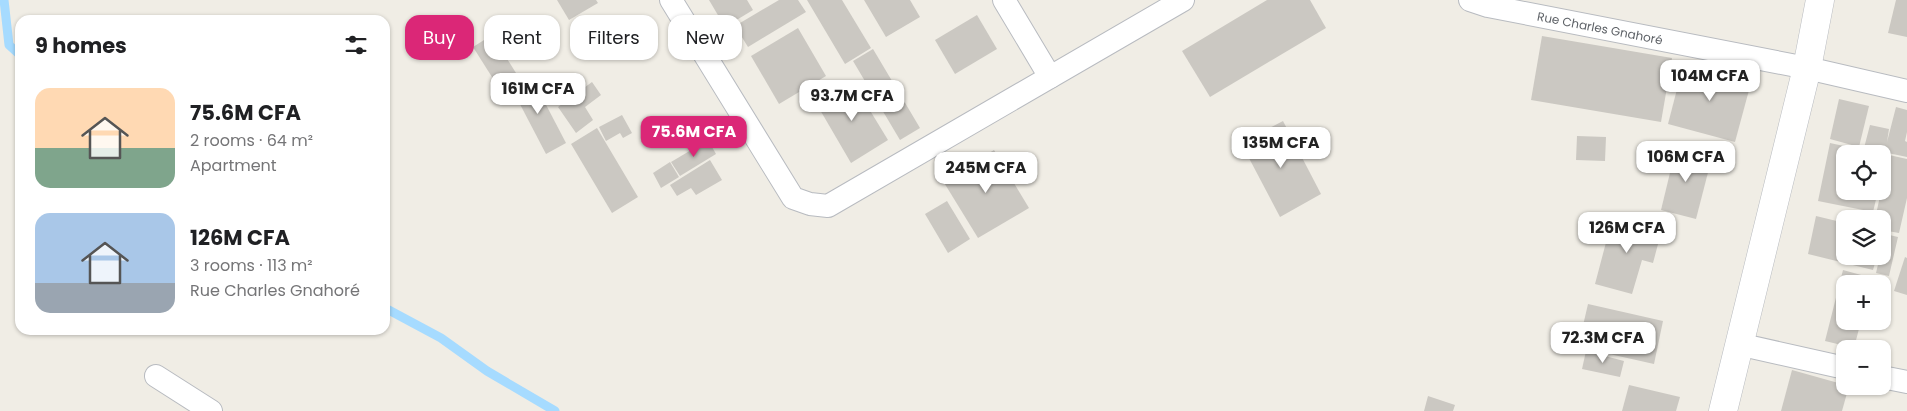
<!DOCTYPE html>
<meta charset="utf-8">
<style>
body{margin:0;font-family:Poppins,sans-serif;background:#f6f6f6;color:#202124;height:100vh;display:flex;flex-direction:column;font-size:19px;white-space:nowrap}
*{box-sizing:border-box;margin:0}
p{font-size:16px;color:#757577}
.icon{flex:none;width:28px;height:28px;fill:none;stroke:currentColor;stroke-width:2;stroke-linecap:round;stroke-linejoin:round}
.map{position:relative;flex:1;overflow:hidden}
.sheet{position:absolute;left:15px;top:15px;width:375px;height:320px;display:flex;flex-direction:column;background:#fff;border-radius:15px;box-shadow:0 1px 4px #0004}
.sheet>*{flex:none}
.guide{position:absolute;left:405px;top:15px;width:475px;height:45px;display:flex;gap:10px}
.tools{position:absolute;left:1836px;top:145px;display:grid;gap:10px}
.tools a{display:grid;place-items:center;width:55px;height:55px;border-radius:10px;background:#fff;box-shadow:0 1px 4px #0004;font-size:25px}
.price{position:absolute;translate:-50% -42px;padding:0 11px;border-radius:10px;background:#fff;color:#222;font-size:16px;line-height:32px;filter:drop-shadow(0 1px 2px #0008)}
.price::after{content:'';position:absolute;left:50%;top:30px;width:15px;height:11px;margin-left:-8px;background:inherit;clip-path:polygon(0 0,100% 0,50% 100%)}
.price.current{background:#db2777;color:#fff}
ul{padding:0;list-style:none}
li{display:flex;align-items:center;gap:15px;height:125px;padding:0 20px}
li span{display:grid;place-items:center;flex:none;width:140px;height:100px;border-radius:15px;color:#555}
li>.icon{margin-inline-start:auto}
span .icon{width:60px;height:60px;fill:#fffc;stroke-width:1}
li b{font-size:21px}
h2{display:flex;justify-content:space-between;align-items:center;height:60px;padding:0 20px;font-size:21px}
.pill{padding:0 18px;border-radius:15px;background:#fff;box-shadow:0 1px 4px #0004;font-size:18px;line-height:45px}
.pill.current{background:#db2777;color:#fff}
.map>svg:first-child{display:block}
</style>
<div class="map">
<svg width="1907" height="411" viewBox="0 0 1907 411">
<rect width="100%" height="100%" fill="#f0ede5"/>
<g fill="none" stroke-linecap="round" stroke-linejoin="round">
<g stroke="#a6dbff" stroke-width="9">
<path d="M4 0 9 45 20 55"/>
<path d="M385 308 441 338 487 371 555 411"/>
</g>
</g>
<g fill="#cbc8c2">
<path d="M557 0H596L598 3 569 20Z"/>
<path d="M709 0H747L753 10 725 27Z"/>
<path d="M779 0H798L806 12 748 47 735 26Z"/>
<path d="M807 0H842L871 48 845 64Z"/>
<path d="M864 0H910L920 17 886 37Z"/>
<path d="M1267 0H1310L1326 28 1210 97 1182 51Z"/>
<path d="M1896 0H1907V37L1888 33Z"/>
<path d="M977 15 997 49 955 74 935 40Z"/>
<path d="M798 28 826 76 779 104 751 56Z"/>
<path d="M492 35 516 73 497 85 473 47Z"/>
<path d="M1542 36 1672 58 1661 122 1531 100Z"/>
<path d="M873 49 920 128 900 140 853 61Z"/>
<path d="M1684 62 1752 79 1735 142 1668 124Z"/>
<path d="M531 76 566 143 546 154 511 87Z"/>
<path d="M852 81 888 140 851 163 816 103Z"/>
<path d="M592 82 601 95 585 107 593 120 576 133 558 107Z"/>
<path d="M1839 99 1869 106 1859 147 1830 139Z"/>
<path d="M1896 107 1907 110V132L1905 141 1907 142V157L1864 148 1870 125 1889 129 1887 142Z"/>
<path d="M622 115 632 133 623 138 620 133 606 141 599 127Z"/>
<path d="M1283 121 1321 194 1280 217 1241 143Z"/>
<path d="M597 128 638 197 612 213 571 144Z"/>
<path d="M1577 136 1606 137 1605 161 1576 160Z"/>
<path d="M708 140 716 154 680 176 671 162Z"/>
<path d="M1830 143 1876 153 1845 154V191H1878L1873 212 1818 201Z"/>
<path d="M1676 148 1712 157 1696 219 1661 210Z"/>
<path d="M994 150 1029 208 978 238 943 181Z"/>
<path d="M1889 155 1907 159V198L1899 233 1882 230V219H1875Z"/>
<path d="M710 160 722 180 696 195 691 188 677 196 670 185Z"/>
<path d="M670 162 679 177 661 188 653 173Z"/>
<path d="M947 201 970 239 948 253 925 214Z"/>
<path d="M1613 216 1662 229 1653 263 1642 260 1632 294 1595 284Z"/>
<path d="M1816 216 1845 223V256H1877L1873 270 1808 254Z"/>
<path d="M1885 234 1898 237 1889 276 1876 273 1880 256H1882Z"/>
<path d="M1905 257 1907 258V295L1894 291Z"/>
<path d="M1843 270 1872 278 1870 284H1845V321H1861L1854 348 1825 341Z"/>
<path d="M1588 304 1663 321 1654 364 1578 347Z"/>
<path d="M1586 351 1624 361 1620 377 1582 369Z"/>
<path d="M1792 370 1849 386 1842 411H1781Z"/>
<path d="M1629 385 1680 397 1676 411H1622Z"/>
<path d="M1428 396 1455 405 1453 411H1424Z"/>
</g>
<g fill="none" stroke-linecap="round" stroke-linejoin="round">
<defs>
<g id="minor">
<path d="M671 0 793 198 810 204 828 206 1183 0"/>
<path d="M1004 0 1050 77"/>
<path d="M1470 0 1488 6 1807 68 1907 91"/>
<path d="M1738 344 1845 368"/>
<path d="M156 376 211 411"/>
<path d="M1882 377 1907 382"/>
</g>
<path id="tertiary" d="M1723 411 1807 68 1820 0"/>
</defs>
<use href="#minor" stroke="#b8bbc0" stroke-width="24"/>
<use href="#tertiary" stroke="#b8bbc0" stroke-width="29"/>
<use href="#minor" stroke="#fff" stroke-width="22"/>
<use href="#tertiary" stroke="#fff" stroke-width="28"/>
</g>
<g text-anchor="middle" dominant-baseline="central" stroke-width="4.5" stroke-linejoin="round" paint-order="stroke">
<g font-size="12" fill="#5d6166" stroke="#fff">
<text transform="translate(1600 28) rotate(11)">Rue Charles Gnahoré</text>
</g>
</g>
</svg>
<div class="tools">
<a><svg class="icon" aria-label="locate" viewBox="0 0 24 24"><circle cx="12" cy="12" r="6"/><path d="M12 2v4M12 18v4M2 12h4M18 12h4"/></svg></a>
<a><svg class="icon" aria-label="layers" viewBox="0 0 24 24"><path d="M12 4l9 5-9 5-9-5zM3 14l9 5 9-5"/></svg></a>
<a>+</a>
<a>−</a>
</div>
<b class="price" style="left:1710px;top:102px">104M CFA</b>
<b class="price" style="left:538px;top:115px">161M CFA</b>
<b class="price" style="left:852px;top:122px">93.7M CFA</b>
<b class="price current" style="left:694px;top:158px">75.6M CFA</b>
<b class="price" style="left:1281px;top:169px">135M CFA</b>
<b class="price" style="left:1686px;top:183px">106M CFA</b>
<b class="price" style="left:986px;top:194px">245M CFA</b>
<b class="price" style="left:1627px;top:254px">126M CFA</b>
<b class="price" style="left:1603px;top:364px">72.3M CFA</b>
<div class="guide">
<a class="pill current">Buy</a>
<a class="pill">Rent</a>
<a class="pill">Filters</a>
<a class="pill">New</a>
</div>
<section class="sheet">
<h2>9 homes<svg class="icon" aria-label="filters" viewBox="0 0 24 24"><path d="M4 7h16M4 17h16"/><circle cx="9" cy="7" r="2"/><circle cx="15" cy="17" r="2"/></svg></h2>
<ul>
<li><span style="background:linear-gradient(#ffd9b3 60%,#7fa58c 0)"><svg class="icon" aria-label="home" viewBox="0 0 24 24"><path d="M3 11l9-7 9 7M6 9v11h12V9"/></svg></span><div><b>75.6M CFA</b><p>2 rooms · 64 m²</p><p>Apartment</p></div></li>
<li><span style="background:linear-gradient(#a9c7e8 70%,#9aa5b1 0)"><svg class="icon" aria-label="home" viewBox="0 0 24 24"><path d="M3 11l9-7 9 7M6 9v11h12V9"/></svg></span><div><b>126M CFA</b><p>3 rooms · 113 m²</p><p>Rue Charles Gnahoré</p></div></li>
</ul>
</section>
</div>
